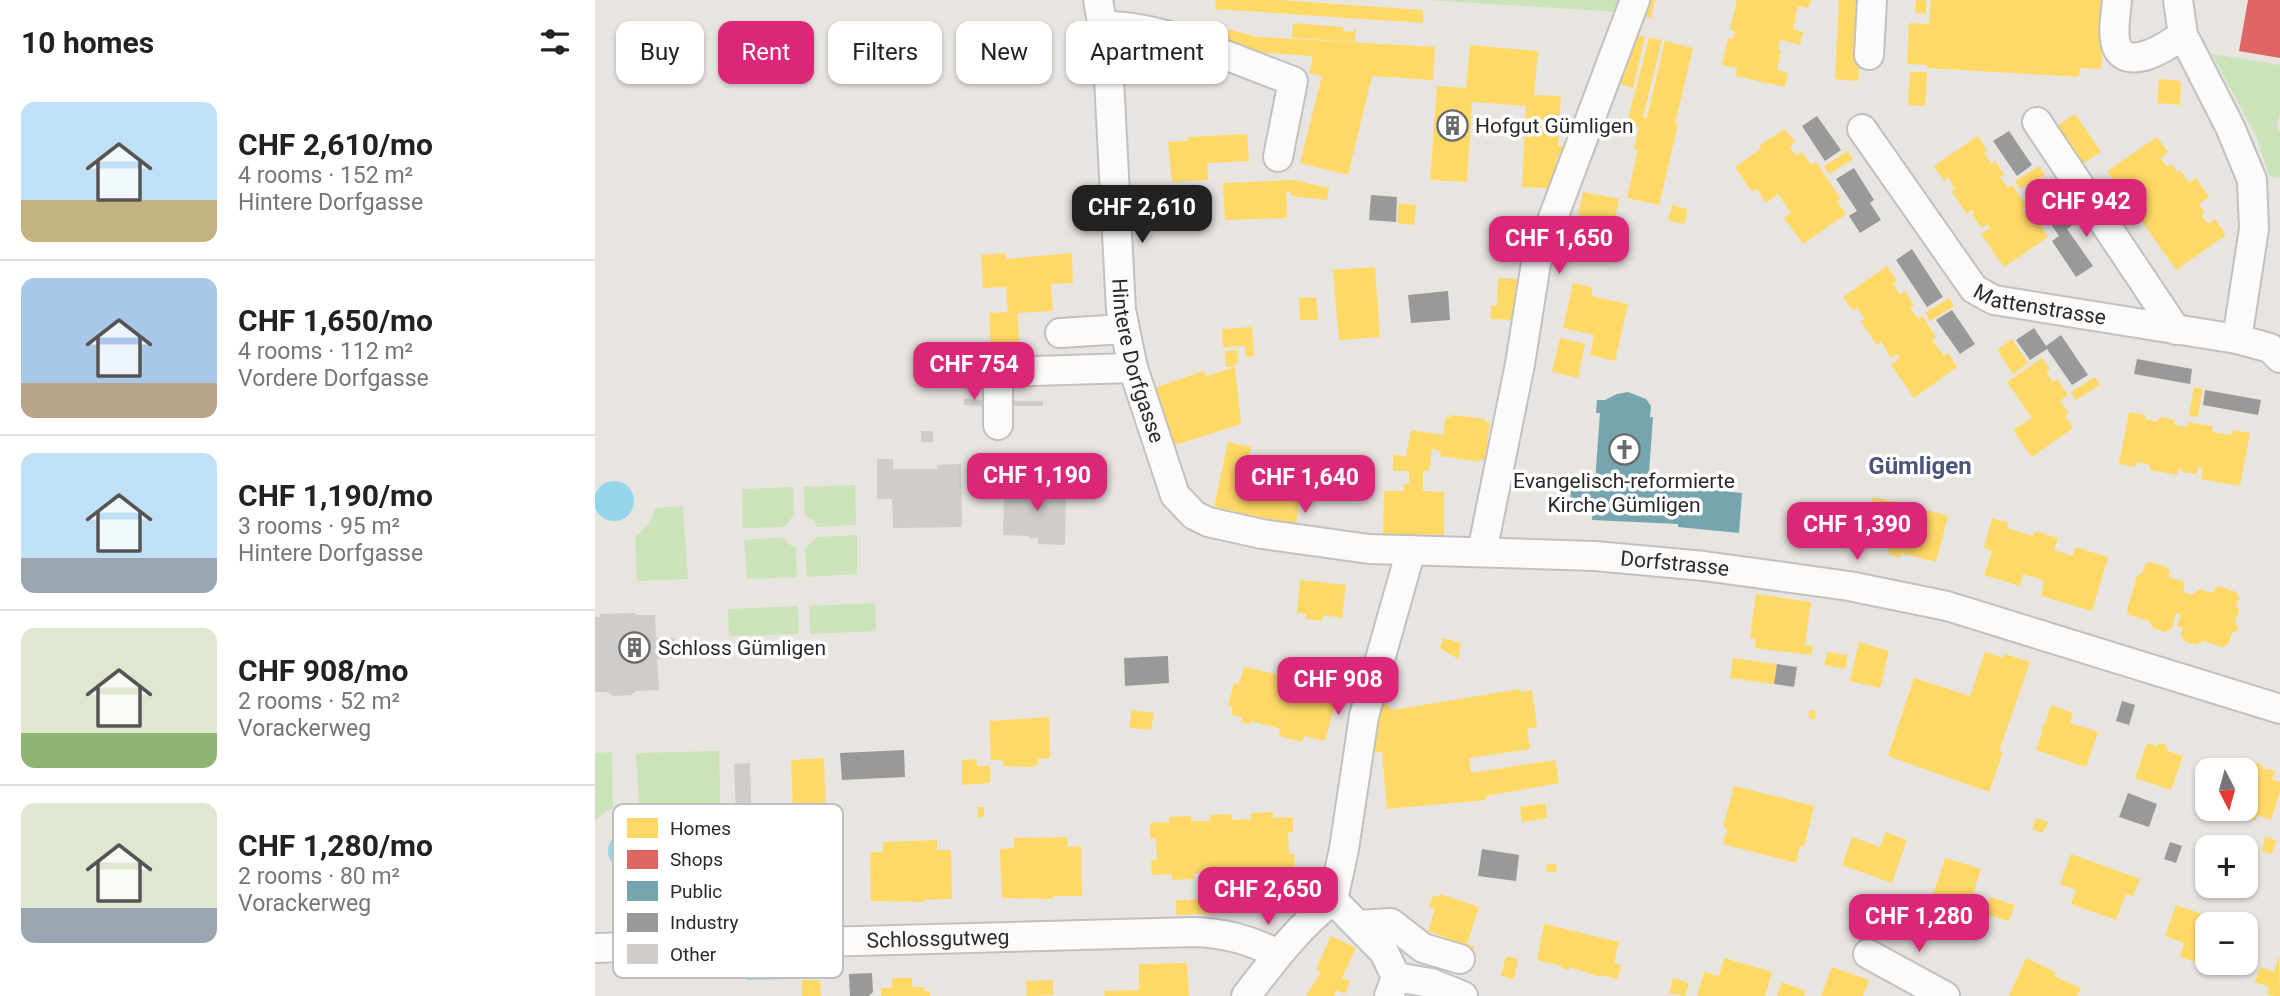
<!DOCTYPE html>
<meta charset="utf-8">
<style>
body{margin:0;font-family:Roboto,sans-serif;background:#f2f2f2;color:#222;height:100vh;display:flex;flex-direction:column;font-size:26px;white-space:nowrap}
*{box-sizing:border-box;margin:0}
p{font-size:23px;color:#767676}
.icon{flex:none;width:38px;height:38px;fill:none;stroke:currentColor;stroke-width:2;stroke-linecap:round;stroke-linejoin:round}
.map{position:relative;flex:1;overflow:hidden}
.side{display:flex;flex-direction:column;background:#fff;width:595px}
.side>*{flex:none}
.guide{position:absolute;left:21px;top:21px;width:665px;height:63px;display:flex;gap:14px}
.needle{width:46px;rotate:174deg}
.buttons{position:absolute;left:1600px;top:758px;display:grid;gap:14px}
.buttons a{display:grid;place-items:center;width:63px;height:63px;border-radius:14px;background:#fff;box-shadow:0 2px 5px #0004;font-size:35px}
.price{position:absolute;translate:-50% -60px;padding:0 16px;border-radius:14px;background:#db2777;color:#fff;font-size:23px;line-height:46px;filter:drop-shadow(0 2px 4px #0008)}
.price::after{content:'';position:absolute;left:50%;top:42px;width:21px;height:16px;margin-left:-10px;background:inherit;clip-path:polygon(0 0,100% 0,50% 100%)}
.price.active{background:#222;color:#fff}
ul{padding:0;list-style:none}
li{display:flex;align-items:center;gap:21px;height:175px;padding:0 21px}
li+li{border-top:2px solid #e0e0e0}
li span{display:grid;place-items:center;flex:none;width:196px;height:140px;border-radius:14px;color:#555}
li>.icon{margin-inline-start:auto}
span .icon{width:84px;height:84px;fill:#fffc;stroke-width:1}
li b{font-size:30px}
h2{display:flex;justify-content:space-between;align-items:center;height:84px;padding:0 21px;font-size:30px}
.pill{padding:0 24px;border-radius:14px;background:#fff;box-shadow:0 2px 5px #0004;font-size:24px;line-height:63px}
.pill.active{background:#db2777;color:#fff}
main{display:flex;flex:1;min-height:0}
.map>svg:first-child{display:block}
</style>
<main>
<section class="side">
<h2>10 homes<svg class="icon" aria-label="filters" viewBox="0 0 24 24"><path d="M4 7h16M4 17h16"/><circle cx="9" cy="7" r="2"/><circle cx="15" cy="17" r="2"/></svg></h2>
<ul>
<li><span style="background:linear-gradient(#bfe0f5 70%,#c2b280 0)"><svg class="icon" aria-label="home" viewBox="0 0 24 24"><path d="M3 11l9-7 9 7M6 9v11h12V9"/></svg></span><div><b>CHF 2,610/mo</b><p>4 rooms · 152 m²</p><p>Hintere Dorfgasse</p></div></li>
<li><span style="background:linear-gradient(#a9c7e8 75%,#b9a48a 0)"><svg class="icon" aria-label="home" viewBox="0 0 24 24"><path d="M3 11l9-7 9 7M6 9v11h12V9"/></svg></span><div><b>CHF 1,650/mo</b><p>4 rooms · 112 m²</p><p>Vordere Dorfgasse</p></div></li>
<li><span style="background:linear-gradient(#bfe0f5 75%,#9aa5b1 0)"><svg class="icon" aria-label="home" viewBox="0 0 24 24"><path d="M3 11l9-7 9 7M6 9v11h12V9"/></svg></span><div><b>CHF 1,190/mo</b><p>3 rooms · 95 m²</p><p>Hintere Dorfgasse</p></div></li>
<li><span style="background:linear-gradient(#dfe7d0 75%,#8fb573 0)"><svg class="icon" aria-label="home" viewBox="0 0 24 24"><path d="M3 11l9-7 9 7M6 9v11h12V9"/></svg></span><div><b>CHF 908/mo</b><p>2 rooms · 52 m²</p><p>Vorackerweg</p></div></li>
<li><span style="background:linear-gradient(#dfe7d0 75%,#9aa5b1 0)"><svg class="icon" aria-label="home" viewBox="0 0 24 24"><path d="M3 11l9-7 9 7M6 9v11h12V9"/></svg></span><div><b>CHF 1,280/mo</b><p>2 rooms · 80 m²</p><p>Vorackerweg</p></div></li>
</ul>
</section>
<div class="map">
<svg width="1685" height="996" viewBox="0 0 1685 996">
<rect width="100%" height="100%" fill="#e8e4e0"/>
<g fill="#cbe3b9">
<path d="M832 0H1028L1023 12Z"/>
<path d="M1617 54 1685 65V112L1682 126 1685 133V178L1674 176 1661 136Z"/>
<path d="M260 485 261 525 222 527 219 521 210 515 209 487Z"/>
<path d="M198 487 199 515 189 527 148 528 147 489Z"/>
<path d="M88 506 93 579 42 581 40 537 54 524 61 508Z"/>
<path d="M262 535V574L212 577 210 549 222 537Z"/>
<path d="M189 537 192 543 201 548 202 577 152 579 149 540Z"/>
<path d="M280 603 281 631 215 634 214 606Z"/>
<path d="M203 606 204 634 134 636 133 609Z"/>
<path d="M124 751 126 835 76 838C68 824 60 815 44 809L41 753Z"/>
<path d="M17 752 18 808 9 813 0 821V753Z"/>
</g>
<g fill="#94d5e9">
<circle cx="19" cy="501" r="20"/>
<circle cx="32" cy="851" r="19"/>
<path d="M194 962V979L152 980 151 963Z"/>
</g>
<g fill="#ffd966">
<path d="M621 0H684L828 10V23L620 9Z"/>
<path d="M1048 0H1060L1056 18 1042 16Z"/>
<path d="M1142 0H1216L1213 8 1203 6 1198 29 1208 32 1205 45 1185 40 1183 49 1186 50 1182 70 1193 73 1190 87 1141 76 1142 68 1127 65 1133 38 1138 39 1140 31 1135 30Z"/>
<path d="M1244 0H1268L1263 81 1240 79Z"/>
<path d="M1321 0H1331V14L1320 13Z"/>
<path d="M1336 0H1511L1506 69 1485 68 1484 77 1332 68V65L1312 64 1314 23 1334 24Z"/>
<path d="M698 23 748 27V31L759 32V28H761L760 42 697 38Z"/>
<path d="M634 29 662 37 840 47 838 80 777 76 753 175 705 163 727 76 714 73 718 56 659 52 630 44Z"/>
<path d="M1037 34 1050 37 1038 88 1025 84Z"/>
<path d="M1054 38 1067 40 1048 117 1052 118 1070 41 1098 48 1080 124 1083 125 1064 205 1032 198 1043 150 1039 149 1044 127 1032 123Z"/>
<path d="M875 45 943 51 939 95 966 96 963 146 975 147 974 158 962 157 960 189 927 187 931 106 877 102 872 182 835 180 842 86 871 88Z"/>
<path d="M1315 72H1332L1330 106 1313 105Z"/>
<path d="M1564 79 1586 81 1585 105 1562 103Z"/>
<path d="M1480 114 1506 152 1484 166 1458 129Z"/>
<path d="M1189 129 1200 141 1195 147 1201 156 1207 152 1216 165 1220 161 1246 199 1242 202 1251 214 1208 244 1189 218 1196 213 1183 194 1171 203 1161 188 1157 192 1140 167 1166 149 1164 146Z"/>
<path d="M652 134 654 161 612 163 613 180 577 182 573 142 593 141V137Z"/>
<path d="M1383 136 1392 150 1389 152 1396 164 1400 161 1409 174 1405 177 1413 188 1417 185 1432 206 1428 209 1439 225 1443 222 1453 237 1409 267 1386 234 1395 228 1393 224 1387 228 1377 215 1379 213 1377 210 1372 214 1356 191 1360 189 1353 177 1349 181 1339 166Z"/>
<path d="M1562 137 1573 152 1566 158 1572 167 1577 164 1582 172 1585 170 1594 183 1601 178 1614 197 1604 204 1610 212 1606 215 1613 224 1620 219 1631 235 1581 270 1512 171Z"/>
<path d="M1253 151 1258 159 1234 174 1229 166Z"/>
<path d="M1444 166 1450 175 1425 189 1420 181Z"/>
<path d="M698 180 734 188 732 200 696 196V192H691L692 218 630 220 628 183Z"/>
<path d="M988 192 1024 199 1017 233 981 227Z"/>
<path d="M804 203 821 205 819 225 802 223Z"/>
<path d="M1077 205 1093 209 1089 224 1073 220Z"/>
<path d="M410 253 411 259 477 253 478 283 456 284 458 311 422 313 425 348 396 350 394 313 413 312 411 287 388 288 386 255Z"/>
<path d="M1292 266 1302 281 1298 283 1305 295 1310 291 1319 305 1315 308 1323 319 1327 316 1341 337 1337 340 1349 356 1353 353 1362 367 1319 398 1296 365 1305 358 1302 354 1296 358 1286 341 1282 345 1266 322 1270 319 1262 308 1258 311 1248 297Z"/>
<path d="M780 267 785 337 744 340 738 270Z"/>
<path d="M903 278 924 279 922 320 895 319 896 305 902 306Z"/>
<path d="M978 283 998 288 996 296 1033 304 1020 361 995 355 999 335 968 328Z"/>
<path d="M721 297 723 320H705L704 298Z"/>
<path d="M1354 298 1359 306 1335 321 1330 313Z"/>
<path d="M657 327 659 356 651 357 650 346 628 347 627 329Z"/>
<path d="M965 338 990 344 983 378 957 372Z"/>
<path d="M1417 339 1433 363 1418 374 1402 350Z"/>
<path d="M642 350 643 364H639L640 367H631L630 351Z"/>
<path d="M1447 358 1455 369 1451 372 1458 382 1462 379 1473 395 1465 401 1474 413 1470 416 1478 428 1437 457 1418 430 1437 418 1412 382Z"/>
<path d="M640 367 646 424 577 446 559 388 609 371 611 376Z"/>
<path d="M1500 377 1505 385 1481 400 1476 392Z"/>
<path d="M1599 387 1608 389 1603 417 1594 416Z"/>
<path d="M1534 412 1550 415V419L1563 422 1564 417 1580 420 1579 425 1592 427 1593 422 1618 426 1617 432 1637 435 1638 430 1655 433 1645 486 1606 479 1608 468 1603 467 1602 474 1586 472 1587 469 1583 468 1582 475 1555 470V465L1542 462 1541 467 1524 464Z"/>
<path d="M857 415 890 419V422L895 423 890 460 885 459 884 462 845 456 846 451 837 449 834 471H828V491L849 492V535L788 534 789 491H809V484H814V471H798V454L811 457 816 430 848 435 851 417H856Z"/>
<path d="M633 442 656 447 652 463 684 470 688 457 695 458 694 463 708 466 701 525 619 507Z"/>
<path d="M1278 497 1304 503 1302 511 1318 515 1320 507 1353 516 1341 562 1306 553 1305 558 1296 555 1292 550 1295 537 1270 530Z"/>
<path d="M1397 518 1413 523 1412 528 1438 536 1440 531 1463 538 1459 550 1478 556 1480 547 1513 557 1497 611 1446 596 1449 580 1428 574 1425 586 1389 575 1397 551 1389 548Z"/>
<path d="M1555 562 1572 567 1575 573 1573 577 1587 581 1590 586 1588 592 1598 595 1604 589 1618 593 1619 589 1624 586 1641 592 1644 597 1641 605 1644 610 1640 621 1644 629 1637 633 1633 644 1628 647 1608 641 1601 645 1589 641 1586 634 1588 628 1582 626 1586 614 1581 613 1577 628 1570 632 1558 628 1554 621 1534 615 1532 610 1542 576 1547 573 1550 565Z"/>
<path d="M705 580 751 585 747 618 728 615V621L711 619V614L702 613Z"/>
<path d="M1161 594 1216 602 1210 645 1218 646 1216 655 1160 648 1161 639 1155 638Z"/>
<path d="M848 638 866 643 863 659 845 648Z"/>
<path d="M1264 642 1294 651 1285 688 1255 681Z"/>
<path d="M1232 652 1253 655 1250 669 1229 665Z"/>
<path d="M1390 652 1408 658 1410 654 1435 662 1404 751 1408 752 1394 792 1293 756 1319 678 1375 696Z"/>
<path d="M1138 658 1182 664 1179 684 1135 678Z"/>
<path d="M649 667 690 676 692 669 710 674 708 683 743 693 730 741 709 736 707 742 684 736 686 729 656 721 654 724 646 722 648 718 636 714 638 707 633 706 639 683 644 684Z"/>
<path d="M925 689V692L937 690 942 727 932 729 935 749 874 758 876 773 960 760 964 783 891 796V800L792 809 787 752 776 753 786 701 798 710Z"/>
<path d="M1456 705 1478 713 1475 723 1503 732 1491 767 1441 750 1448 730 1446 729 1447 725 1449 726Z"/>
<path d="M537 710 559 713 556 730 534 728Z"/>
<path d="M1215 710 1221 711 1220 719 1213 718Z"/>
<path d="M454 717 455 758 442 759 443 765 435 767 408 766V760H396L394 721Z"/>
<path d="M1552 743 1561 746 1565 743 1570 744 1573 751 1588 756 1576 790 1540 778Z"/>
<path d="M229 758 232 842 245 841V855H233V862L200 864 196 760Z"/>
<path d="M382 759V766H395V783L367 785V760Z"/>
<path d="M1661 763 1667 765 1668 770 1674 769 1680 771 1677 779 1685 782V792L1676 820 1662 815 1660 821 1649 817 1651 811 1645 809 1650 808V772L1651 770 1654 771Z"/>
<path d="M1139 786 1219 806 1209 847 1205 846 1201 863 1128 844 1132 828 1128 827Z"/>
<path d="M950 803 952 818 927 822 925 807Z"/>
<path d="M383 807H389V817L383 818Z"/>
<path d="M678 812V818L698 817V832H693L694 854H699L700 869 680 870V875L658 876V871L599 873V879L577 880V874L557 875 556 860H562L561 838 555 839V823L574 822V817L596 816V821H615V815L637 814V820L656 819V813Z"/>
<path d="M1441 818 1453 822 1448 833 1437 829Z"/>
<path d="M1291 832 1312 840 1297 883 1247 865 1257 837 1285 847Z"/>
<path d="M472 837 473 847 486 846 487 896H458V899L407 898 405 849 419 848V838Z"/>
<path d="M1670 837 1681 840 1677 854 1667 851Z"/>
<path d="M342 840V850H356L357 899 328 900V902L276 901 275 852H288V842Z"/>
<path d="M1476 854 1545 879 1538 896 1531 894 1521 920 1476 904 1481 890 1465 884Z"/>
<path d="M1350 858 1386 869 1373 909 1337 898Z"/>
<path d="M952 863 962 865 961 873 951 871Z"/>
<path d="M626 882V891H617V883Z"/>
<path d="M845 894 884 907 872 944 879 946 876 954 847 942 849 937 833 931 840 909 834 907 838 895 844 897Z"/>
<path d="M678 896 679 911 638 913 637 898Z"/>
<path d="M1395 897 1420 905 1414 921 1390 914Z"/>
<path d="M622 899 623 913 581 915V900Z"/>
<path d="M1581 905 1621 919 1619 924H1612V962H1617L1615 967 1585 957 1589 943 1570 936Z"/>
<path d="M949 924 1024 942 1019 963 1026 965 1022 979 1006 975 1005 977 974 967V970L966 968 967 966 942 960Z"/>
<path d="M736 936 761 948 747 978 755 981 750 994 741 990 739 996H711L726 972 721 969Z"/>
<path d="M1684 955 1685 996H1679L1672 994 1674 987 1660 982 1665 967 1679 972Z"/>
<path d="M911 956 923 959 919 979 906 976Z"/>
<path d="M1129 958 1177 972 1170 996H1102L1109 972 1124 976Z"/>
<path d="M1431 958 1461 972 1459 976 1486 988 1482 996H1414Z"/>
<path d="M592 963 594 996H510L509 991 544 990V964Z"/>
<path d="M1237 967 1274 980 1268 996H1226Z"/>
<path d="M297 978H317V987H329V991H335V996H286V988H297Z"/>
<path d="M1078 978 1094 983 1090 996 1074 993Z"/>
<path d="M207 980H225L226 996H207Z"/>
<path d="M458 980V995L432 996 431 981Z"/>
<path d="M1187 982 1211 991 1209 996H1182Z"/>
</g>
<path fill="#e06666" d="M1653 0H1685V58L1644 51Z"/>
<path fill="#76a5af" d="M1033 392 1051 399 1056 406 1055 417H1058L1053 487 1087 490V487L1147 493 1144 533 1083 527V524L997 520 998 504 975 502 977 480 1000 481 1005 413H1001L1002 400H1010L1022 394Z"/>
<g fill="#999">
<path d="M1222 116 1246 150 1230 161 1207 126Z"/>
<path d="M1414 131 1437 165 1422 176 1398 141Z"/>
<path d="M1259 168 1279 200 1275 203 1286 220 1265 233 1254 216 1262 211 1241 179Z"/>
<path d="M1449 180 1479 224 1472 229 1498 266 1481 277 1457 241 1464 236 1433 191Z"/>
<path d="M776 195 802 197 801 222 774 220Z"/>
<path d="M1317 249 1348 297 1332 307 1301 260Z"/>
<path d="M853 291 855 320 816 323 813 295Z"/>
<path d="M1357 310 1380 344 1365 354 1341 320Z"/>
<path d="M1439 328 1451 346 1466 335 1493 375 1477 385 1452 349 1435 360 1421 340Z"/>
<path d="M1542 359 1597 369 1595 384 1539 374Z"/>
<path d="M1610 390 1666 400 1663 415 1608 405Z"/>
<path d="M573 656 574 683 530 686 529 658Z"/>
<path d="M1182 664 1202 667 1199 687 1179 684Z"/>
<path d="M1527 701 1540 705 1534 725 1521 721Z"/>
<path d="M309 750 310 777 247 780 245 753Z"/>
<path d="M1533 793 1562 804 1554 827 1524 817Z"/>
<path d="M1575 842 1587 846 1581 863 1569 859Z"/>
<path d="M887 849 924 855 921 881 883 876Z"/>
<path d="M277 973 278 992 274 996H255L254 974Z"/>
</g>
<g fill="#cfccc9">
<path d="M369 399 390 400V406L369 405Z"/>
<rect x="413" y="401" width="35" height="5"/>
<rect x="326" y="431" width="12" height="11"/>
<path d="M282 459H298V469H342V465L366 464 367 527 298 528 297 499H282Z"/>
<path d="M417 484 471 485 470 545 443 544V538H434V536L408 535 409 498H416Z"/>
<path d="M40 613V615H60L61 638H80L81 658 62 659 64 690 41 691 36 695 18 696 11 692H0V617H5V614Z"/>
<path d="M155 763 157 838 199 837 200 859 143 861 139 764Z"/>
</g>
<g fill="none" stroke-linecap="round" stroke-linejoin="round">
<defs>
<g id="minor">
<path id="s1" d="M503 0 511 45 514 79 526 310 538 368 580 495 599 515 613 522 667 534 774 549 1000 556 1109 566 1254 586 1352 606 1685 709"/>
<path d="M1522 0C1521 14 1517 31 1521 45 1532 74 1574 45 1588 35"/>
<path d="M1583 0 1588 35 1635 127 1657 180 1659 229 1642 339"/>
<path d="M508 26C566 24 642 61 698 81L683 157"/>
<path d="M1274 55 1277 0"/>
<path d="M1442 122 1581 330"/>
<path id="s2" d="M1267 129 1379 289 1399 300 1642 339 1675 348 1685 358"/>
<path d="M465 333 529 329"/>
<path d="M403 425V372L538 368"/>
<path d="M887 552 925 364 941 263 1040 0"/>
<path d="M738 900 749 849 769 716 816 550"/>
<path d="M738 900 789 952 801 977 794 996"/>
<path d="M763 925 796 923 828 948 865 959"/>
<path id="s3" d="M0 948 599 932C630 933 655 940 683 954"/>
<path d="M1273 954 1350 996"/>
<path d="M801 977 836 983 868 996"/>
<path d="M651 996C678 961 703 927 738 900"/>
</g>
</defs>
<use href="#minor" stroke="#c2c0c1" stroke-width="32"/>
<use href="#minor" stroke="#fcfbfa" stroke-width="28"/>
</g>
<defs>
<symbol id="building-ring" viewBox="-11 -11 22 22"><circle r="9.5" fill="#fff" stroke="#6c6b6a" stroke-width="1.5"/><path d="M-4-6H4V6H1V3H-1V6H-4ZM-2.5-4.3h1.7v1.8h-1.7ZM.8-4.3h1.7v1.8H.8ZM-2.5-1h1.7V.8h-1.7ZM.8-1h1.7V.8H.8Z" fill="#6c6b6a"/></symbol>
<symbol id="church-ring" viewBox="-11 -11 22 22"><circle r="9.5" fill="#fff" stroke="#6c6b6a" stroke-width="1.5"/><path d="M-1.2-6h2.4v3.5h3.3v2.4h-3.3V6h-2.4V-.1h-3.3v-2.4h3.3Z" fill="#6c6b6a"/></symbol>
</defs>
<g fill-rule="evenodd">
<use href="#building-ring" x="840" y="108" width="35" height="35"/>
<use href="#church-ring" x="1012" y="432" width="35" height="35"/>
<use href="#building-ring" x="22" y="630" width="35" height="35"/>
</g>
<g text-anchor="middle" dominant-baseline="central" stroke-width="7" stroke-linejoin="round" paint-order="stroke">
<g font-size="21" fill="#2a2a2a" stroke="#fff" text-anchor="start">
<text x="880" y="126">Hofgut Gümligen</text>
<text x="1029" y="481" text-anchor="middle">Evangelisch-reformierte<tspan x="1029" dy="24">Kirche Gümligen</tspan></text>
<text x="63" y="648">Schloss Gümligen</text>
</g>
<g font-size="21" fill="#2a2a2a" stroke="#fff">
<text stroke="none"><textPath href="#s2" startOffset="264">Mattenstrasse</textPath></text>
<text stroke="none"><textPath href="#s1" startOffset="364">Hintere Dorfgasse</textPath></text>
<text stroke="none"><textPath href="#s1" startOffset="1017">Dorfstrasse</textPath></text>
<text stroke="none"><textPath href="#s3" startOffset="343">Schlossgutweg</textPath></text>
</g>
<g font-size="24" font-weight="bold" fill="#4b5479" stroke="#fff">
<text x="1325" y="466">Gümligen</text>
</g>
</g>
<rect x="18" y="804" width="230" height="174" rx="10" fill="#fff" stroke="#bfbfbf" stroke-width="2"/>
<rect x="32" y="818" width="31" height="20" fill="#ffd966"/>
<rect x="32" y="850" width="31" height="19" fill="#e06666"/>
<rect x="32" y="881" width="31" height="20" fill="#76a5af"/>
<rect x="32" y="913" width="31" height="19" fill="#999"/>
<rect x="32" y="944" width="31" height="20" fill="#cfccc9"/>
<g font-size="19" fill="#2a2a2a">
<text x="75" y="835">Homes</text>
<text x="75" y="866">Shops</text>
<text x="75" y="898">Public</text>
<text x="75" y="929">Industry</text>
<text x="75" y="961">Other</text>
</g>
</svg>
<div class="buttons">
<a><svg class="needle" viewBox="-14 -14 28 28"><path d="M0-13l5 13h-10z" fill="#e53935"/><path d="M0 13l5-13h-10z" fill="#767676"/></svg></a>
<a>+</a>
<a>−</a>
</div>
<b class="price" style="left:1491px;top:239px">CHF 942</b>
<b class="price active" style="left:547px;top:245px">CHF 2,610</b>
<b class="price" style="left:964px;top:276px">CHF 1,650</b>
<b class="price" style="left:379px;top:402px">CHF 754</b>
<b class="price" style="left:442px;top:513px">CHF 1,190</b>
<b class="price" style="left:710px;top:515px">CHF 1,640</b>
<b class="price" style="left:1262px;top:562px">CHF 1,390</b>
<b class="price" style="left:743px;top:717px">CHF 908</b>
<b class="price" style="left:673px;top:927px">CHF 2,650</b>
<b class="price" style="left:1324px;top:954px">CHF 1,280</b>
<div class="guide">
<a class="pill">Buy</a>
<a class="pill active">Rent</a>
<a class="pill">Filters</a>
<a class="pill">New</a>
<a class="pill">Apartment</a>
</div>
</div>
</main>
